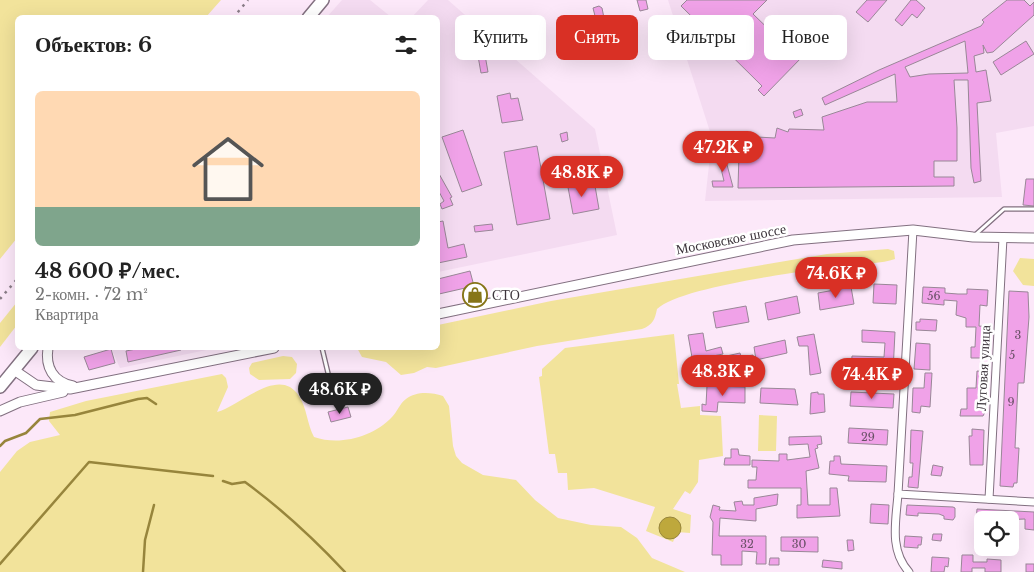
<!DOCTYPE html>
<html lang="ru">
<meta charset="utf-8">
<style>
body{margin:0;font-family:"Libre Baskerville",serif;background:#f2f2f2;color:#222;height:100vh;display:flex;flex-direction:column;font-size:19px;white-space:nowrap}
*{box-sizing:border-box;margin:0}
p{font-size:16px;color:#767676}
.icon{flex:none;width:28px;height:28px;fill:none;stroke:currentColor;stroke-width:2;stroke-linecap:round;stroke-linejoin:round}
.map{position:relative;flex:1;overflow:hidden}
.details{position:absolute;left:15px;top:15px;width:425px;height:335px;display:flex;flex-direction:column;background:#fff;border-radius:8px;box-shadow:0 5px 20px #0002}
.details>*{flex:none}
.guide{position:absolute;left:455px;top:15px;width:475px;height:45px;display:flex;gap:10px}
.buttons{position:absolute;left:974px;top:511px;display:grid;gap:10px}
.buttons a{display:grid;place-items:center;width:45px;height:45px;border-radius:8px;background:#fff;box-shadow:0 5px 20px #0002;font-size:25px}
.price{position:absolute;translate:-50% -42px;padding:0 11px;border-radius:18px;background:#d93025;color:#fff;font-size:16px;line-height:32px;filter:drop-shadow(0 1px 2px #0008)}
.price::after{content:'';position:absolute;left:50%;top:30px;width:15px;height:11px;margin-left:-8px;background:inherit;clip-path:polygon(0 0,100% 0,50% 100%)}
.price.on{background:#222;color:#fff}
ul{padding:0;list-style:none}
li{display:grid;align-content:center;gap:10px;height:265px;padding:0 20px}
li+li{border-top:1px solid #e0e0e0}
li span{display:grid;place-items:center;height:155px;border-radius:8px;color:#555}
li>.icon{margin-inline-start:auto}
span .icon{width:90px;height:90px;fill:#fffc;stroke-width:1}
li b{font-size:21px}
h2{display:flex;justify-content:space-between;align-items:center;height:60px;padding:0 20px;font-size:21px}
.tag{padding:0 18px;border-radius:8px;background:#fff;box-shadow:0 5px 20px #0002;font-size:18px;line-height:45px}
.tag.on{background:#d93025;color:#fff}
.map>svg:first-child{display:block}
</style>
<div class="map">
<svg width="1034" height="572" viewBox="0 0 1034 572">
<rect width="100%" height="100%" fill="#fce8f9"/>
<g fill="#f4dbf1">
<path d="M342 0H370L391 17H327Z"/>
<path d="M428 0H448L595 129 617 235 438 272V18H411Z"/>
<path d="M668 0H1034V126L996 133 1002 197 705 201 712 138Z"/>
<path d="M111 348H216L120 368Z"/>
</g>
<g fill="#f2e39b">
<path d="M0 0H221L206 17 18 18 17 238 0 259Z"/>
<path d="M888 249 894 251 895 259C882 264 863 263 850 265 812 270 681 286 657 309 655 319 653 325 642 329L537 346 436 368 427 367 414 373 401 375 386 362 362 357 357 348H438V325L551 301 827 254Z"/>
<path d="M1020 258 1034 259V286L1023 285 1013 271Z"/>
<path d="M17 302V325L0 347V323Z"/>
<path d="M674 334 679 384H677L681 408 700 406V415L721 416 723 456 699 460 698 482 690 494 685 491 673 509 691 515 690 533 677 532 673 542 646 531 655 507 594 488 568 490 567 473H558L555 454H549L539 377 542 376V369L565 348Z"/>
<path d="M283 356 292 357 297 364 296 373 290 379 259 380 250 374 249 368 252 363Z"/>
<path d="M222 374 226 378 228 387 217 412C240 406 279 365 299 396 307 408 307 424 314 437 340 446 373 437 392 417 397 412 400 403 406 399 416 391 431 392 443 396L449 406 453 446 456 456 462 463 483 475 516 480 535 500 558 518 591 525 621 527 637 538 652 558 685 572H0V472L17 451 30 442 60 435 49 421 50 412 86 401Z"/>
<path d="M759 415 777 416 776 451H758Z"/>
</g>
<circle fill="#bea83c" stroke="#97853c" cx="670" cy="528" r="11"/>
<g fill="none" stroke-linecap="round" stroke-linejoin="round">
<g stroke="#97853c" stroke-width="2.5">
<path d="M0 446 5 441 26 433 40 419 75 415 138 399 147 398 156 404"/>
<path d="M223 481 232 484 245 482C282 509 314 539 345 572"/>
<path d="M0 564 89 462 213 476"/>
<path d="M143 572 145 540 154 505"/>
</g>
</g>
<g fill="#f0a2e8" stroke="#998797" fill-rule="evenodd">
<path d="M637 0H646L648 9 640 11Z"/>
<path d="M687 0H767L753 14 782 42 785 40 792 47 805 35 809 39 799 50 804 55 764 96 758 90 762 86 681 6Z"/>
<path d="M867 0H887L868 22 856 12Z"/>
<path d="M911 0H916L925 8 917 18 912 14 902 26 895 20Z"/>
<path d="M1007 0H1024L1030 6 1034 2V15L993 52 987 53 983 45 984 53 974 56 976 72 986 70 991 101 977 103 981 181 974 183 971 168 968 80H954L957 128V161H934V177H954V186L738 188 739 154H742L739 142 757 137 775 138 777 128 788 132 789 129 824 130 822 117 867 102H897L895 74 825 105 822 98 879 70 981 26 984 22 982 20ZM965 41 968 73 929 74 910 77 905 67Z"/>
<path d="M599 6 602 8 604 18 596 20 593 8Z"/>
<path d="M1026 41 1034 54 1001 75 993 62Z"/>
<path d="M485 55 488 72 481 73 478 56Z"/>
<path d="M510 93 511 99 518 98 523 120 502 123 497 96Z"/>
<path d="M801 109 803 115 795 118 793 112Z"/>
<path d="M463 130 482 185 462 192 442 137Z"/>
<path d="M567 132 568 140 562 142 560 134Z"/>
<path d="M537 146 550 219 517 225 504 152Z"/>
<path d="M723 150 733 187H713L712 181H724L717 152Z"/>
<path d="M438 172 452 197 450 198 453 205 442 209 440 204 444 201 438 190Z"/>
<path d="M1026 179H1034V206L1023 205Z"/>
<path d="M578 180 579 189 595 186 599 209 573 214 567 182Z"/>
<path d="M443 221 448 248 464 244 467 257 438 263V222Z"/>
<path d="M492 224 493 230 475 232 474 226Z"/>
<path d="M470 271 474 286 439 294 438 279Z"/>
<path d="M874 284 897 285 896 304 873 303Z"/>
<path d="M851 287 854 304 820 310 818 293Z"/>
<path d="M923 287 945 288V293L958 294H967V289L988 290 987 306 980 305 979 326 989 327 988 358H971V347H975L976 327H966V318L956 315 957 301 944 300V305L922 303Z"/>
<path d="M1009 291 1028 292 1029 317 1024 383H1018L1015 448H1019L1017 483H1014L1013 487 1000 486Z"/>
<path d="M797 296 800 313 768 320 765 303Z"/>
<path d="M746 306 749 322 716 328 713 312Z"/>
<path d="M920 319 937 320 936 331 916 330V322H920Z"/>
<path d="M862 330 895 332 893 372 851 370 852 356 884 357 885 343 862 342Z"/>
<path d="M703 333 706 351 721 347 723 354 708 357 710 371 695 374 688 335Z"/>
<path d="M814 334 821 373 810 375 808 346H799L797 337Z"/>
<path d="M785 340 787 353 756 360 754 347Z"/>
<path d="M916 343 930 344V370L914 369Z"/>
<path d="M141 348H181V350L128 362 126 351Z"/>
<path d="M111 349 115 363 89 370 84 357Z"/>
<path d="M740 353 741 357 753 355 756 367 747 369 746 365 725 370 722 357Z"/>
<path d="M977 371 987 372 985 412 983 416H960L961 409H967V388H976Z"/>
<path d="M925 373H932L930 407 921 406 920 413 912 412 913 388H924Z"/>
<path d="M707 386 745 387V403L718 402 717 412 702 411V404L706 405Z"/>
<path d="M761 388 795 389 798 405 760 403Z"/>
<path d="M818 392V394H824L825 412 810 414 811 393Z"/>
<path d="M851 392 894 394 893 408 850 406Z"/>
<path d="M348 407 351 417 331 422 328 412Z"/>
<path d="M849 428 888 430 887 445 848 443Z"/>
<path d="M972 429 984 430 983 465H970L969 436H972Z"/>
<path d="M911 430 923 431 918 488 908 487 909 477H912L913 463H910Z"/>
<path d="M821 436 822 444 817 445 818 448 815 449 819 468 806 471 808 505H830V488H837L840 516 797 518V505H801V488H748V480H756L757 467H752V460L779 461V454H787V460L810 457 808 444 789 445V437Z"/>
<path d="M731 449H738L739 455 750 456V465H724L725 458H731Z"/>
<path d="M834 456H840L841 464 887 466 886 482 848 481 849 476 829 474 830 461H834Z"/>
<path d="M933 465 943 467 941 476 931 475Z"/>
<path d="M778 494 777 505 756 509V521L720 518 719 536H766V564H756L757 552 742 551V565H721V555H712L713 522 710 517 713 505 720 507 719 510 736 511 734 502 742 501 743 505H754V498Z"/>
<path d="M871 504 889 505 888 524 870 523Z"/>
<path d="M907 505 953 507 955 508V517L953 520 944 519V516L939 514 918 513V516L906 515Z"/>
<path d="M977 509 1034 512V530L1025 529V519L976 521Z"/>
<path d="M933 534H942L941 541 932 540Z"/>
<path d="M905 536 922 537 921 545H918V548L904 547Z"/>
<path d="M781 537H818V552L781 551Z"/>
<path d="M847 540H853L854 550 848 551Z"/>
<path d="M962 555H973V562H987V559L1001 560V572H985V568H972V572H961Z"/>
<path d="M932 557 949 558 948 567 945 566 944 572H931Z"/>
<path d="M770 558H779V565H769Z"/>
<path d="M823 560 842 562V569L822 567Z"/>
<rect x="1026" y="564" width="8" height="8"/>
</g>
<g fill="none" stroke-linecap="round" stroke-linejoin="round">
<defs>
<g id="service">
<path d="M975 235 1004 209H1034"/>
<path d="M322 348 328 373"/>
</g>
<g id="minor">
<path d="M913 230 898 494 1034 502"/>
<path d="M898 494C896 521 889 550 909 572"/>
<path d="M989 499 1003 238"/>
</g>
<g id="tertiary">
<path d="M438 314 793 240 913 230 973 237 1034 238"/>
<path d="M48 348C45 367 53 382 73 386"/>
<path d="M14 370 36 385 70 389 274 348"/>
<path d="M0 411 20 402 63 392"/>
</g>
<g id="trunk">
<path d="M308 18 323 0"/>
<path d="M0 387 32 348"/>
</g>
</defs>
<use href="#service" stroke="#827080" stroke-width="5.5"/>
<use href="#minor" stroke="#827080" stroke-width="9"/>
<use href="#tertiary" stroke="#827080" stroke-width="11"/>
<use href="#trunk" stroke="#827080" stroke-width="14"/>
<use href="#service" stroke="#fff" stroke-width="3"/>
<use href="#minor" stroke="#fff" stroke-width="7"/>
<use href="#tertiary" stroke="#fff" stroke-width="9"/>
<use href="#trunk" stroke="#fff" stroke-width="11"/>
<g stroke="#8a7d88" stroke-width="2.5" stroke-dasharray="2.5 5" stroke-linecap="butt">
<path d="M233 18 248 0"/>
<path d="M0 299 18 278"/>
</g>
</g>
<defs>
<symbol id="shop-ring" viewBox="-11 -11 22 22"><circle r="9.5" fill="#fff" stroke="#867518" stroke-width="1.5"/><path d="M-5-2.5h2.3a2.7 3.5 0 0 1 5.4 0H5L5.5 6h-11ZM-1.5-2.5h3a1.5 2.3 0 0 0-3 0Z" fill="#867518"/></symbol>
</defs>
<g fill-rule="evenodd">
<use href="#shop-ring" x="461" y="281" width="28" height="28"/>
</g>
<g text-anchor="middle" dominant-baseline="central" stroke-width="5" stroke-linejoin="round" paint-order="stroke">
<g font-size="11" fill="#695066">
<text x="934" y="296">56</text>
<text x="1018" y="335">3</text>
<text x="1012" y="355">5</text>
<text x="1011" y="402">9</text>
<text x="868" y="437">29</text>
<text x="747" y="544">32</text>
<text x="799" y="544">30</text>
</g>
<g font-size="14" fill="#3c343b" stroke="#fff">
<text transform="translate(731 239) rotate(-11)">Московское шоссе</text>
<text transform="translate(983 368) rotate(-87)">Луговая улица</text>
</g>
<g font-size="14" fill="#3c343b" stroke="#fff" text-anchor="start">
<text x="492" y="295">СТО</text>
</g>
</g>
</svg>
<div class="buttons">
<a><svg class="icon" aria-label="locate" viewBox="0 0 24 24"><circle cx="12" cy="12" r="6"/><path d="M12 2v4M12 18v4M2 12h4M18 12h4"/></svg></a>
</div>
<b class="price" style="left:723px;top:173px">47.2K ₽</b>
<b class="price" style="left:582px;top:198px">48.8K ₽</b>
<b class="price" style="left:836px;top:299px">74.6K ₽</b>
<b class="price" style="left:723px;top:397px">48.3K ₽</b>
<b class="price" style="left:872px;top:400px">74.4K ₽</b>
<b class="price on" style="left:340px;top:415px">48.6K ₽</b>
<div class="guide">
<a class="tag">Купить</a>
<a class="tag on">Снять</a>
<a class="tag">Фильтры</a>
<a class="tag">Новое</a>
</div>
<section class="details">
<h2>Объектов: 6<svg class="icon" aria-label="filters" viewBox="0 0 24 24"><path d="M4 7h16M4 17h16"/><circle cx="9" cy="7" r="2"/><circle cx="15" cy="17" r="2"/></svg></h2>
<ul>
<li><span style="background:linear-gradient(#ffd9b3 75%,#7fa58c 0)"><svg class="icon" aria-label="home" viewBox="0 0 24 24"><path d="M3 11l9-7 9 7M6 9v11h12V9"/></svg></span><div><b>48 600 ₽/мес.</b><p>2-комн. · 72 m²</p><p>Квартира</p></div></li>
</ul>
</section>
</div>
